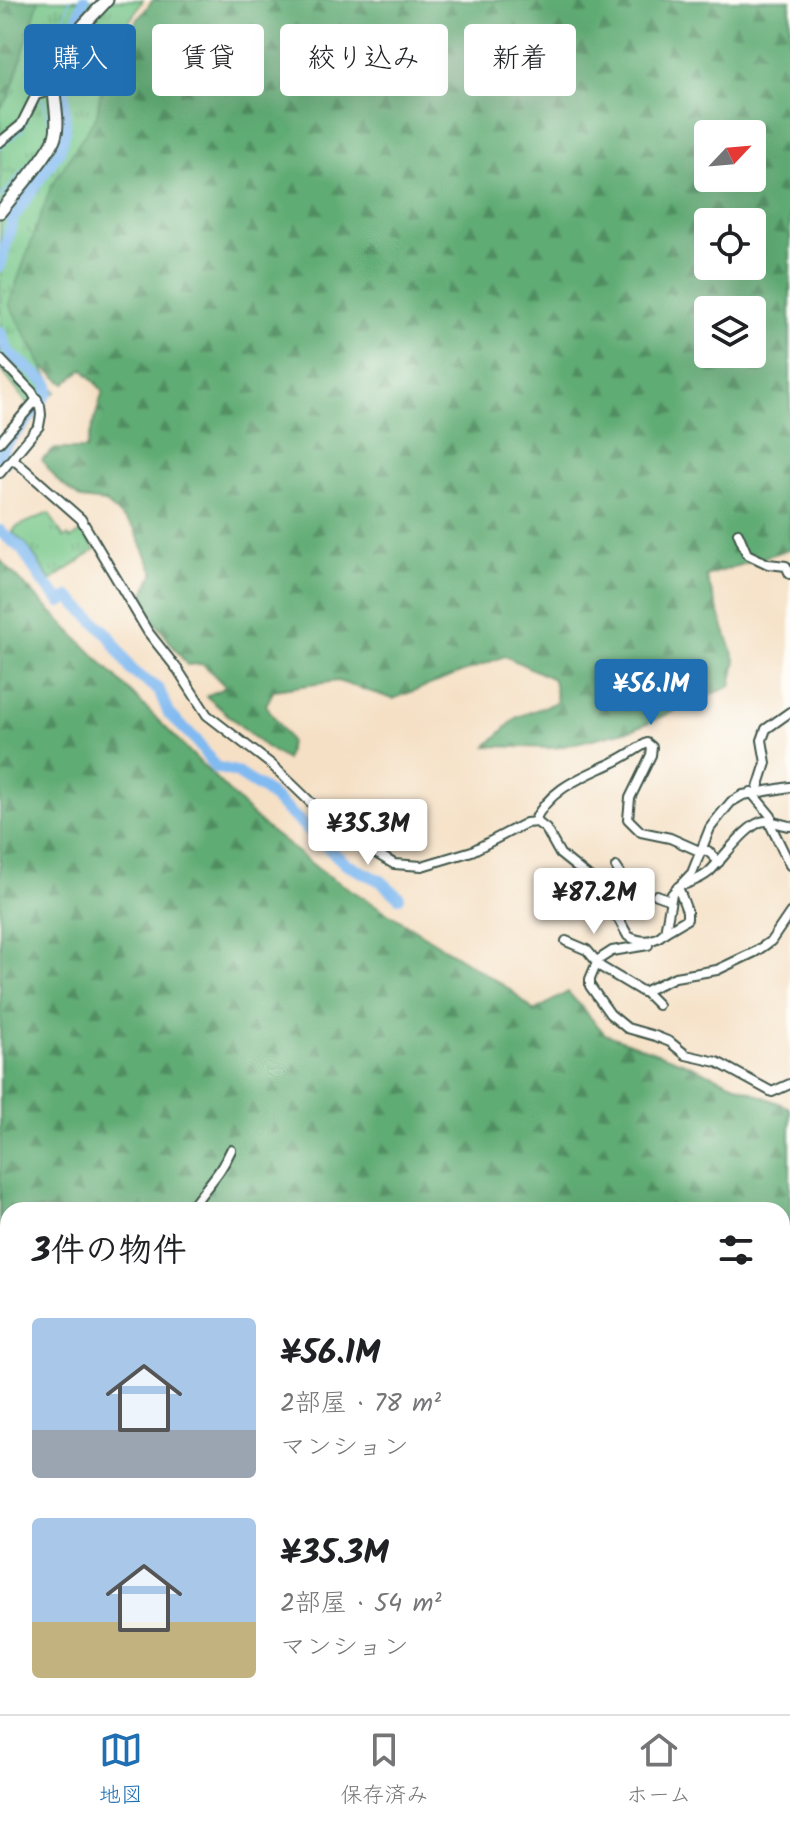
<!DOCTYPE html>
<html lang="ja">
<meta charset="utf-8">
<style>
body{margin:0;font-family:Kalam,"Klee One",sans-serif;background:#f2f2f2;color:#202124;height:100vh;display:flex;flex-direction:column;font-size:30px;white-space:nowrap}
*{box-sizing:border-box;margin:0}
p{font-size:26px;color:#757577}
.icon{flex:none;width:44px;height:44px;fill:none;stroke:currentColor;stroke-width:2;stroke-linecap:round;stroke-linejoin:round}
.map{position:relative;flex:1;overflow:hidden}
.drawer{position:absolute;left:0px;top:1202px;width:790px;height:512px;display:flex;flex-direction:column;background:#fff;border-radius:24px 24px 0 0;box-shadow:0 8px 32px #0002}
.drawer>*{flex:none}
.banner{position:absolute;left:24px;top:24px;width:742px;height:72px;display:flex;gap:16px}
.needle{width:52px;rotate:64deg}
.controls{position:absolute;left:694px;top:120px;display:grid;gap:16px}
.controls a{display:grid;place-items:center;width:72px;height:72px;border-radius:8px;background:#fff;box-shadow:0 8px 32px #0002;font-size:40px}
.price{position:absolute;translate:-50% -68px;padding:0 18px;border-radius:8px;background:#fff;color:#222;font-size:26px;line-height:52px;filter:drop-shadow(0 2px 4px #0008)}
.price::after{content:'';position:absolute;left:50%;top:48px;width:24px;height:18px;margin-left:-12px;background:inherit;clip-path:polygon(0 0,100% 0,50% 100%)}
.price.on{background:#1f6fb2;color:#fff}
ul{padding:0;list-style:none}
li{display:flex;align-items:center;gap:24px;height:200px;padding:0 32px}
li span{display:grid;place-items:center;flex:none;width:224px;height:160px;border-radius:8px;color:#555}
li>.icon{margin-inline-start:auto}
span .icon{width:96px;height:96px;fill:#fffc;stroke-width:1}
li b{font-size:34px}
h2{display:flex;justify-content:space-between;align-items:center;height:96px;padding:0 32px;font-size:34px}
.chip{padding:0 28px;border-radius:8px;background:#fff;box-shadow:0 8px 32px #0002;font-size:28px;line-height:72px}
.chip.on{background:#1f6fb2;color:#fff}
.tab-bar{display:flex;justify-content:space-around;align-items:center;height:112px;border-top:2px solid #e0e0e0;background:#fff;font-size:22px;color:#757577}
.tab-bar a{display:grid;justify-items:center;gap:4px}
.tab-bar .on{color:#1f6fb2}
.map>svg:first-child{display:block}
</style>
<div class="map">
<svg width="790" height="1714" viewBox="0 0 790 1714">
<defs>
<pattern id="forest-firs" width="22" height="20" patternUnits="userSpaceOnUse" patternTransform="scale(2)"><rect width="22" height="20" fill="#60ac75"/><path d="M5 1l3.5 6h-7zM16 11l3.5 6h-7z" fill="#4f8d61"/></pattern>
<pattern id="park-tufts" width="24" height="20" patternUnits="userSpaceOnUse" patternTransform="scale(2)"><rect width="24" height="20" fill="#76c789"/><path d="M3 7l-1-3M5 7V3M7 7l1-3M15 17l-1-3M17 17v-4M19 17l1-3" fill="none" stroke="#60a371"/></pattern>
</defs>
<rect width="100%" height="100%" fill="#fdfcf7"/>
<filter id="ink" filterUnits="userSpaceOnUse"><feTurbulence type="fractalNoise" baseFrequency=".0125" numOctaves="2"/><feDisplacementMap in="SourceGraphic" scale="16" xChannelSelector="R" yChannelSelector="G"/><feConvolveMatrix kernelMatrix="1 2 1 2 8 2 1 2 1" color-interpolation-filters="sRGB"/></filter>
<filter id="wash" filterUnits="userSpaceOnUse"><feTurbulence type="fractalNoise" baseFrequency=".006" numOctaves="4" result="noise"/><feDisplacementMap in="SourceGraphic" scale="32" xChannelSelector="R" yChannelSelector="G"/><feGaussianBlur stdDeviation="1.8" result="paint"/><feColorMatrix in="noise" values="0 0 0 0 0 0 0 0 0 0 0 0 0 0 0 0 0 1.4 0 .05"/><feComposite in="paint" operator="in"/></filter>
<g filter="url(#wash)">
<rect width="100%" height="100%" fill="#f5e0c5"/>
<g fill="url(#forest-firs)" stroke="#407454" stroke-width="2" fill-rule="evenodd">
<path d="M0 0H40L23 81 0 124Z"/>
<path d="M153 0H790V549L706 576 736 662 731 686 634 729 555 748 487 746 517 717 557 702 553 679 505 656 393 699 337 681 274 690 266 705 290 741 286 760 264 746 206 696 226 687 203 664 187 665 140 602 154 572 134 528 105 502 81 499 58 481 42 460 55 449H86L103 391 83 369 65 384 30 356 10 328 7 279 100 37 122 40ZM708 134H752V178H708ZM708 222H752V266H708ZM708 310H752V354H708Z"/>
<path d="M0 560 259 822 321 871 511 990 534 1011 568 992 605 1034 682 1062 790 1108V1657L782 1659V1210H8V1284L0 1281Z"/>
<path d="M39 1706H158L190 1714H33Z"/>
</g>
<g fill="url(#park-tufts)" stroke="#4a825e" stroke-width="2">
<path d="M39 0H143L106 57 97 115 51 187 9 304 56 392 28 405 0 368V109L10 95Z"/>
<path d="M49 513 64 538 68 536 71 539 83 531 95 550 51 581 27 545 12 532 16 527Z"/>
</g>
<g fill="none" stroke-linecap="round" stroke-linejoin="round">
<g stroke="#80baf1" stroke-width="2">
<path d="M44 88 51 57 70 0"/>
<path d="M42 98 51 126"/>
<path d="M0 148 21 131 27 121"/>
<path d="M0 198 38 153 51 132"/>
</g>
<g stroke="#80baf1" stroke-width="12">
<path d="M0 266 13 218 60 149 65 129 63 75 65 63 83 38 77 20 84 0"/>
<path d="M0 332 9 353 48 384V392L41 401"/>
<path d="M3 463 2 448 34 412"/>
<path d="M0 531 22 549 43 582 61 602 69 597 108 634 132 671 159 690 169 714 196 740 215 767 236 772 266 791 346 864 381 881 399 897"/>
<path d="M0 1659 8 1657"/>
<path d="M221 1706 233 1714"/>
</g>
</g>
</g>
<g filter="url(#ink)">
<g fill="none" stroke-linecap="round" stroke-linejoin="round">
<defs>
<g id="street">
<path d="M0 142 21 125 36 95 54 90"/>
<path d="M0 359 32 392 40 406 41 415 39 426 0 473"/>
<path d="M0 442 37 399"/>
<path d="M13 459 81 519 148 632 178 670 207 715 272 765 332 823 359 843 394 864 422 866 472 851 526 823 537 822 546 829 560 854 601 887 628 936C641 943 654 943 665 932L672 894 692 873 710 828 721 814 731 802 743 795 790 787"/>
<path d="M738 533 747 554 768 564 786 566 790 574"/>
<path d="M757 791 766 763 762 740 766 729 790 712"/>
<path d="M751 792 771 816V826L790 865"/>
<path d="M534 822C549 788 583 777 614 762 625 757 636 749 647 743L652 747 651 755 630 798 628 819 641 832 670 838 697 850 708 851 719 862"/>
<path d="M616 867 627 884"/>
<path d="M686 884C694 881 702 878 709 872 722 860 748 822 765 821 773 821 782 825 790 826"/>
<path d="M607 895 634 881"/>
<path d="M657 895 670 900"/>
<path d="M616 917 626 909"/>
<path d="M665 932 687 919V911L678 887"/>
<path d="M566 941 587 950 601 967 643 992 675 977 717 970 755 952 771 941 790 913"/>
<path d="M648 945 612 951 598 960 590 979V986L610 1014 627 1028 655 1036 670 1042 686 1055 717 1062 772 1092 790 1084"/>
<path d="M645 992 658 1005"/>
<path d="M190 1210C205 1187 220 1175 231 1150"/>
<path d="M0 1380 8 1383"/>
<path d="M0 1548 8 1537"/>
<path d="M480 1706 482 1714"/>
</g>
<g id="secondary">
<path d="M0 212C12 197 51 152 55 137 60 122 54 104 54 88 54 49 83 27 107 0"/>
<path d="M0 1559 8 1562"/>
<path d="M290 1706 304 1714"/>
</g>
</defs>
<use href="#street" stroke="#3f554a" stroke-width="12"/>
<use href="#secondary" stroke="#3f554a" stroke-width="15"/>
<use href="#street" stroke="#fff" stroke-width="8"/>
<use href="#secondary" stroke="#fff" stroke-width="11"/>
</g>
</g>
</svg>
<div class="controls">
<a><svg class="needle" viewBox="-14 -14 28 28"><path d="M0-13l5 13h-10z" fill="#e53935"/><path d="M0 13l5-13h-10z" fill="#757577"/></svg></a>
<a><svg class="icon" aria-label="locate" viewBox="0 0 24 24"><circle cx="12" cy="12" r="6"/><path d="M12 2v4M12 18v4M2 12h4M18 12h4"/></svg></a>
<a><svg class="icon" aria-label="layers" viewBox="0 0 24 24"><path d="M12 4l9 5-9 5-9-5zM3 14l9 5 9-5"/></svg></a>
</div>
<b class="price on" style="left:651px;top:727px">¥56.1M</b>
<b class="price" style="left:368px;top:867px">¥35.3M</b>
<b class="price" style="left:594px;top:936px">¥87.2M</b>
<div class="banner">
<a class="chip on">購入</a>
<a class="chip">賃貸</a>
<a class="chip">絞り込み</a>
<a class="chip">新着</a>
</div>
<section class="drawer">
<h2>3件の物件<svg class="icon" aria-label="filters" viewBox="0 0 24 24"><path d="M4 7h16M4 17h16"/><circle cx="9" cy="7" r="2"/><circle cx="15" cy="17" r="2"/></svg></h2>
<ul>
<li><span style="background:linear-gradient(#a9c7e8 70%,#9aa5b1 0)"><svg class="icon" aria-label="home" viewBox="0 0 24 24"><path d="M3 11l9-7 9 7M6 9v11h12V9"/></svg></span><div><b>¥56.1M</b><p>2部屋 · 78 m²</p><p>マンション</p></div></li>
<li><span style="background:linear-gradient(#a9c7e8 65%,#c2b280 0)"><svg class="icon" aria-label="home" viewBox="0 0 24 24"><path d="M3 11l9-7 9 7M6 9v11h12V9"/></svg></span><div><b>¥35.3M</b><p>2部屋 · 54 m²</p><p>マンション</p></div></li>
</ul>
</section>
</div>
<nav class="tab-bar">
<a class="on"><svg class="icon" aria-label="map" viewBox="0 0 24 24"><path d="M3 6l6-2 6 2 6-2v14l-6 2-6-2-6 2zM9 4v14M15 6v14"/></svg>地図</a>
<a><svg class="icon" aria-label="saved" viewBox="0 0 24 24"><path d="M7 4h10v16l-5-4-5 4z"/></svg>保存済み</a>
<a><svg class="icon" aria-label="home" viewBox="0 0 24 24"><path d="M3 11l9-7 9 7M6 9v11h12V9"/></svg>ホーム</a>
</nav>
